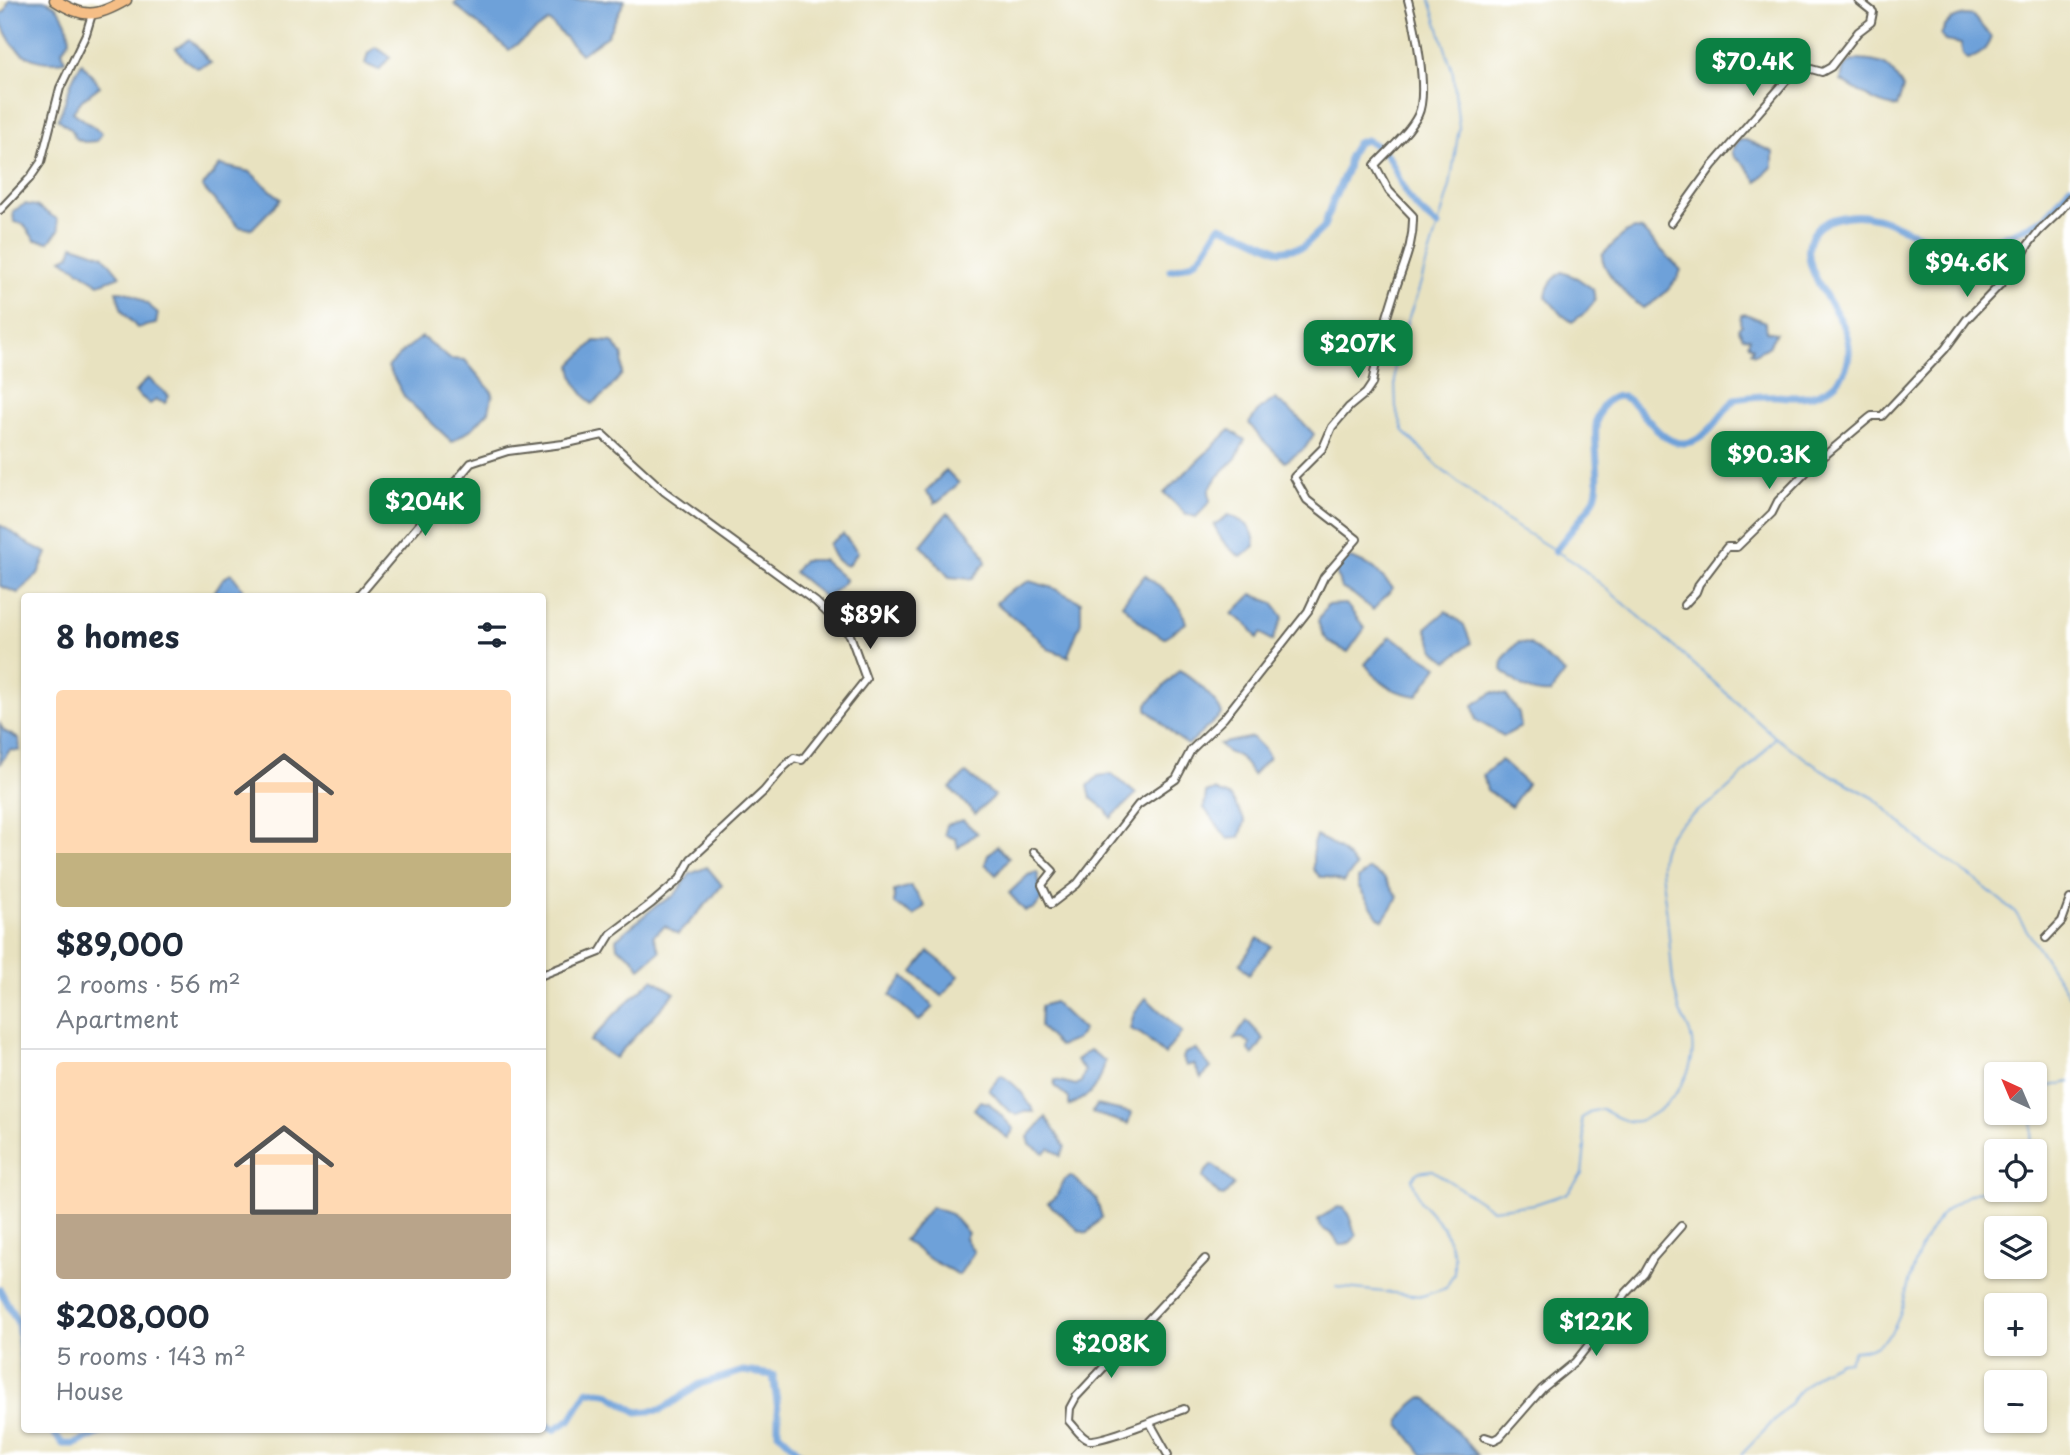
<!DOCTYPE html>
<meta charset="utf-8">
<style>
body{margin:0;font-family:"Playpen Sans",sans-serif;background:#f6f6f7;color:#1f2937;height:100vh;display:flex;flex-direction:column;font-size:26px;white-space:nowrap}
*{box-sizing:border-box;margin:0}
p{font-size:23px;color:#747a83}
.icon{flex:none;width:38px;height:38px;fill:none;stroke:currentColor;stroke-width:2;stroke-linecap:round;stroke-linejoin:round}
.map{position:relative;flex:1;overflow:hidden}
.side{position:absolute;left:21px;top:593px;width:525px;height:840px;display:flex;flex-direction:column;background:#fff;border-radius:7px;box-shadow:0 2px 5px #0004}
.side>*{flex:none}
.needle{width:46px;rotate:316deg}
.controls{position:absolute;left:1984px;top:1062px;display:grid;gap:14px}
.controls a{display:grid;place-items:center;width:63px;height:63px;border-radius:7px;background:#fff;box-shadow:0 2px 5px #0004;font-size:35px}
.price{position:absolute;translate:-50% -60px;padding:0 16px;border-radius:14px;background:#0b8043;color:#fff;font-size:23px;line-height:46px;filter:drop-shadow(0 2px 4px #0008)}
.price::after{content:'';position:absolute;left:50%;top:42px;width:21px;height:16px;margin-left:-10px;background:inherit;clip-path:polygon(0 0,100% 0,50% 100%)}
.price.selected{background:#222;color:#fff}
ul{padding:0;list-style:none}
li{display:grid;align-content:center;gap:14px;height:371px;padding:0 35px}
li+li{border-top:2px solid #e0e1e3}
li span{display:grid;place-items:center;height:217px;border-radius:7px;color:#555}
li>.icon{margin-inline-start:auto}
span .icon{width:126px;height:126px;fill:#fffc;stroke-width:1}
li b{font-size:30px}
h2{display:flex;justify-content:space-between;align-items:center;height:84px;padding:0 35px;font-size:30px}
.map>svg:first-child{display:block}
</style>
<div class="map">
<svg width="2070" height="1455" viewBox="0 0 2070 1455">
<rect width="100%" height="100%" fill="#fff"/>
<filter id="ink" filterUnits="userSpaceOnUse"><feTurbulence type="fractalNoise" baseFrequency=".0143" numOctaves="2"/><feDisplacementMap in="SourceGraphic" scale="14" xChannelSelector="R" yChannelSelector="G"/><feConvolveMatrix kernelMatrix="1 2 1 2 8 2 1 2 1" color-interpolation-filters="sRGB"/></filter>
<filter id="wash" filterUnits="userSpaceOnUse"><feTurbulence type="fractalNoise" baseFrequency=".00686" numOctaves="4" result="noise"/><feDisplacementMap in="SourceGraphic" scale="28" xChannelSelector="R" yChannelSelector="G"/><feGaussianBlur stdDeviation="1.57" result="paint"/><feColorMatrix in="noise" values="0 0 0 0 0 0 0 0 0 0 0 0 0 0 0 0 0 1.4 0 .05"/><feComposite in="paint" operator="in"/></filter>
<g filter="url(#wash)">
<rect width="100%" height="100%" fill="#e8e2c0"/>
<g fill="#6ea1d9" stroke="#455e7a" stroke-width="2">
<path d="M9 0C20 0 32 0 43 0 60 3 69 25 70 40L62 50 65 61C41 65 18 58 7 35 3 27 0 22 0 13L5 12Z"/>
<path d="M458 0H625L607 36 581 54 549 21 509 50 454 4Z"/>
<path d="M1966 15 1973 16 1991 37C1987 49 1980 57 1967 59L1963 55 1961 44 1945 41 1941 35C1946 22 1952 17 1966 15Z"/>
<path d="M190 39 211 63 197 68 185 60 176 48Z"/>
<path d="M376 47 390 57 379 70 365 64 368 53Z"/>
<path d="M1857 60C1884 62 1889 62 1903 88L1897 107C1874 105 1861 91 1841 81L1843 69 1850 62Z"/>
<path d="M82 63 100 86 82 100 73 112 102 133 97 141 84 142 75 138 72 130 58 119C67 101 69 79 82 63Z"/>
<path d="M1739 140H1746L1773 152V166L1757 182 1745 165 1734 157 1732 151Z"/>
<path d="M220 165 250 172 281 199 252 229 239 227 202 187Z"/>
<path d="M25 204 36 206 57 219 59 230 49 242 35 240 23 224 14 222 13 211Z"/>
<path d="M1635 229 1642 230 1681 270C1676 285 1658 301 1643 308 1629 298 1602 272 1602 255L1625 233Z"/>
<path d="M73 245 103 255 120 276 99 284 62 259 70 255Z"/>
<path d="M1562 272 1577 278 1593 289 1595 301 1586 312 1572 322 1561 314 1546 297C1547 285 1553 279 1562 272Z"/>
<path d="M116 291C133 290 145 303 158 313L156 324 137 328 122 311Z"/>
<path d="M1746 314 1765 322 1766 331 1776 333 1769 346 1755 354 1751 351 1753 348 1748 343 1750 338 1743 337 1738 328 1742 325 1740 322 1741 315Z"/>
<path d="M422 337 450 359 465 360 493 393 489 411 474 427 452 442 405 398 388 367 406 349Z"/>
<path d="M595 341 612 342 623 355 622 374 608 391 592 404C580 391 573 383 571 365Z"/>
<path d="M148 378 169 396 165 403 156 400 150 404 135 392Z"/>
<path d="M1275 399 1296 415 1314 434 1305 448 1285 462 1259 436 1249 423 1260 409Z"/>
<path d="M1230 430 1245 440 1236 458 1217 477 1209 490 1210 502 1196 517 1186 514 1164 493Z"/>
<path d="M946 470 959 483 941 500 934 503V500L926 492Z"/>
<path d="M947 513C962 522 981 545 986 562L972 579 949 577 921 545Z"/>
<path d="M1229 515C1246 523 1254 526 1255 546L1241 557C1228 548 1220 540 1214 525Z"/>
<path d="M0 525 12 532 25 542 47 553 38 574 18 593 0 586Z"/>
<path d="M843 534 858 552 847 566C836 562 832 555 829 544Z"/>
<path d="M1352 558 1374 568 1393 588 1373 610 1353 594 1341 588 1336 572 1344 560Z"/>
<path d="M803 560H823L846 580 827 599 794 572Z"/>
<path d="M231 573 249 597H211L222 580Z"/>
<path d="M1145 575C1164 591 1180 598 1186 623L1164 638 1143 625 1122 604Z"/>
<path d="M1029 581 1053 588 1081 602V622L1068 655 1070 657 1048 649 1037 637 996 603 1007 593Z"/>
<path d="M1252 594 1273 603 1283 617 1272 641 1261 633 1257 638 1248 625 1232 614Z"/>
<path d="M1346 604 1365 628 1348 652C1330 644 1323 641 1318 621L1327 605Z"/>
<path d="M1446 611 1464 625 1471 643 1448 661 1435 651 1426 628Z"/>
<path d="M1390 636 1438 666 1417 696C1391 692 1381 685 1365 664Z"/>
<path d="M1518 642 1530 644 1565 673 1550 693C1528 695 1518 684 1502 670L1503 659Z"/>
<path d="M1179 670C1192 676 1218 701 1222 714L1188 745 1175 736 1147 709V704Z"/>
<path d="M1494 692 1506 695 1519 713 1521 727 1504 736 1476 720 1473 705Z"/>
<path d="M0 724 4 731 19 739 20 751 10 750 0 764Z"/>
<path d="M1252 737 1265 750 1269 758 1253 775 1240 757 1227 752 1219 744Z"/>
<path d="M1501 760 1527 784 1511 807 1487 790 1483 775Z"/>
<path d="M966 773 995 796 975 814 950 788Z"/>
<path d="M1112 774 1136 794 1111 818 1106 810 1091 798 1088 786 1098 776Z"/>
<path d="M1214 790 1231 797 1245 821 1240 837 1228 839 1204 808 1206 793Z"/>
<path d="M963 820 977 833 958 848 956 839 945 835 946 825Z"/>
<path d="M1316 836C1333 843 1345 852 1356 867L1343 882 1327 877H1320L1313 869V844Z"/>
<path d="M997 846 1009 858 996 875 985 864 988 855Z"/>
<path d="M707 867 722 885 710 900 678 934 665 926 653 936 660 951 640 968 633 958 617 947 616 939 657 905 674 896 690 874Z"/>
<path d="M1369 869 1384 878 1398 897 1383 920 1378 917 1358 886V879Z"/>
<path d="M1037 872 1043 897 1035 908 1025 911 1009 893 1028 875Z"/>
<path d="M911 886 925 906 914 916 894 904V891Z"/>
<path d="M1258 938 1271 946 1249 974 1240 964Z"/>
<path d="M929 952 959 976 942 996 913 972Z"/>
<path d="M904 977 933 1007 919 1021 890 995Z"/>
<path d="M653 979 675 993 615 1058 590 1041 617 1012Z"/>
<path d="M1146 998 1182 1032 1167 1051 1165 1055 1141 1034 1130 1029 1134 1013Z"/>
<path d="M1054 1002 1083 1030 1076 1040 1059 1046 1040 1027 1041 1006Z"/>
<path d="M1247 1021 1264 1039 1253 1055 1249 1050 1250 1043 1242 1038 1234 1039Z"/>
<path d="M1196 1049 1211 1068 1201 1078 1194 1064 1186 1066 1183 1058 1185 1053Z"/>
<path d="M1090 1050 1105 1061C1100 1087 1092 1095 1069 1106V1098L1054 1086 1055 1080 1076 1085 1081 1082 1085 1071 1076 1060Z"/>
<path d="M1001 1075C1018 1086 1024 1094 1034 1112H1025L1017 1115C1005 1111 999 1099 989 1090Z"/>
<path d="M980 1101 989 1103 1014 1129 1008 1138 1002 1134 974 1109Z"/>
<path d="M1097 1105 1132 1113 1128 1124 1092 1113Z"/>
<path d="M1046 1117 1065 1147 1060 1156 1050 1148 1044 1153 1030 1144 1028 1137Z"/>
<path d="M1212 1165 1216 1167 1234 1185 1224 1196 1219 1195 1203 1178 1204 1173Z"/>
<path d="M1071 1176 1096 1198 1102 1217 1087 1233 1080 1231 1048 1203 1056 1197 1064 1180Z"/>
<path d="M931 1207 951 1214 968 1233 965 1238 974 1252 959 1275 931 1260 904 1240Z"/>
<path d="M1338 1207 1344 1208 1349 1216 1356 1236C1351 1242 1348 1246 1339 1245 1337 1242 1336 1239 1334 1236 1326 1229 1319 1231 1318 1219Z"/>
<path d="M1422 1397 1428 1399 1478 1455H1423L1400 1425C1401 1413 1412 1404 1422 1397Z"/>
</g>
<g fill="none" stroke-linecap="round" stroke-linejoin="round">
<g stroke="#6ea1d9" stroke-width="2">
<path d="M1430 0 1453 73 1459 128 1450 186 1417 295 1394 357 1396 408 1404 432 1441 469 1507 521 1577 564 1659 633 1775 737 1819 768 1874 798 1927 847 1977 881 2015 912 2070 997"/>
<path d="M2035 1098 2046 1087 2070 1082"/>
<path d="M2027 1152 2032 1134 2033 1113"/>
<path d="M1336 1287 1422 1296 1446 1288 1454 1273V1256L1443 1227 1420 1201 1412 1179 1418 1172 1432 1170 1492 1209 1535 1204 1568 1193 1582 1174 1585 1146 1581 1119 1589 1112 1602 1109C1627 1123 1634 1128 1659 1110 1680 1094 1698 1064 1691 1036 1689 1028 1684 1020 1680 1012 1677 1002 1675 991 1673 981 1670 955 1669 928 1665 901 1663 883 1657 861 1665 844 1675 822 1697 812 1716 799 1738 782 1757 760 1775 738"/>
<path d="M1741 1455 1790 1404 1798 1392 1820 1372 1840 1362 1849 1361 1854 1351C1859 1350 1866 1350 1870 1348 1893 1341 1900 1317 1905 1296 1920 1244 1936 1196 1997 1187"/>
</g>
<g stroke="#6ea1d9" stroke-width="7">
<path d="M1170 270C1204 263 1202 253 1220 226L1248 236 1280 251 1303 247 1324 227 1330 208 1347 169 1349 156 1357 143 1366 140C1396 154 1391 168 1406 193 1414 207 1425 216 1438 226"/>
<path d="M1555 551C1565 537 1587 513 1594 499 1606 474 1583 422 1607 401 1637 376 1652 457 1694 441 1711 434 1723 412 1735 399 1749 397 1763 395 1778 396 1789 397 1798 398 1809 396 1846 388 1858 356 1842 323 1830 299 1794 259 1815 231 1822 222 1832 219 1842 217 1880 209 1904 232 1937 243 1942 244 1948 247 1952 248 1973 250 2031 228 2047 215 2055 207 2063 195 2070 186"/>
<path d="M0 1290 18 1323 24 1371"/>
<path d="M542 1422 554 1430 571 1419 588 1391 607 1393 637 1412 661 1410 700 1384 743 1371 773 1375 778 1409V1432L802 1455"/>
<path d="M51 1430 63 1444H75L107 1430"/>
</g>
</g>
</g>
<g filter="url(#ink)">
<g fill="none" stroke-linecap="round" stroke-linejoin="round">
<defs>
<g id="minor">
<path d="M0 210 30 178 41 162 60 88 86 34 92 14"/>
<path d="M1671 223 1712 166 1791 75 1804 67 1822 72 1831 67 1858 32 1871 22 1873 12 1858 0"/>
<path d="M358 597 471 463 508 451 563 444 603 435 665 492 816 602 850 635 866 679 802 760 794 758 784 767 764 791 691 859 680 879 652 903 611 934 600 952 542 975"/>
<path d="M1684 605 1696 592 1699 584 1727 547H1737L1772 513 1778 501 1810 468 1868 419 1872 416H1882L1945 349 1967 319 2016 268 2028 245 2039 231 2058 213 2070 199"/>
<path d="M1034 852 1053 871 1042 885 1051 904 1077 884 1138 805 1176 779 1191 750 1224 718 1308 611 1324 577 1357 539 1307 500 1294 477 1323 448 1332 427 1349 407 1366 393 1372 384C1377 354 1384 324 1394 294 1402 267 1414 246 1413 216L1389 191 1375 165C1389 150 1409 133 1418 115 1429 92 1415 25 1408 0"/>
<path d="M2046 938 2062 921 2070 899"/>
<path d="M1184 1409C1168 1415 1103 1442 1089 1440 1081 1438 1075 1427 1069 1421L1070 1408 1076 1397 1205 1259"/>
<path d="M1150 1423 1168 1455"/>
<path d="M1485 1437 1494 1440 1500 1437 1542 1389 1575 1362 1602 1328 1626 1293 1644 1274 1653 1258 1681 1226"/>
</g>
<path id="trunk" d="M55 0C84 19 97 17 126 0"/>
</defs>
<use href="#minor" stroke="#636155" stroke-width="10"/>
<use href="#trunk" stroke="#636155" stroke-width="13"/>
<use href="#minor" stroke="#fff" stroke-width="6"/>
<use href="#trunk" stroke="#f5be86" stroke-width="10"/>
</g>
</g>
</svg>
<div class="controls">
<a><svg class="needle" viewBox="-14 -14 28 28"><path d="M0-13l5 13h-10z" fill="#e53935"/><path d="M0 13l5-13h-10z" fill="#747a83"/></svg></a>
<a><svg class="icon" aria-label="locate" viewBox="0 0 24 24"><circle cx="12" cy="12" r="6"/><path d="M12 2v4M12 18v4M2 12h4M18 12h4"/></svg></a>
<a><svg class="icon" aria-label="layers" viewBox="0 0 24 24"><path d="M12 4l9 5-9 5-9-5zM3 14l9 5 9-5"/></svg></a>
<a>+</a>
<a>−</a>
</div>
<b class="price" style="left:1753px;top:98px">$70.4K</b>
<b class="price" style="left:1967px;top:299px">$94.6K</b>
<b class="price" style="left:1358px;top:380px">$207K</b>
<b class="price" style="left:1769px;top:491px">$90.3K</b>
<b class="price" style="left:425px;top:538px">$204K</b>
<b class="price selected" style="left:870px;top:651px">$89K</b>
<b class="price" style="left:1596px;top:1358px">$122K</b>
<b class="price" style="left:1111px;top:1380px">$208K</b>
<section class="side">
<h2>8 homes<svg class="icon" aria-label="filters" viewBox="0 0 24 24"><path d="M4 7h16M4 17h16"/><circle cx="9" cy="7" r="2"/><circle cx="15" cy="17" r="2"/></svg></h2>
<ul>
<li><span style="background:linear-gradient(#ffd9b3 75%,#c2b280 0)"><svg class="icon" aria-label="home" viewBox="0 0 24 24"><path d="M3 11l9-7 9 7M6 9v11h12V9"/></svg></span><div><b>$89,000</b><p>2 rooms · 56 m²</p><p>Apartment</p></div></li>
<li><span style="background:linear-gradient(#ffd9b3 70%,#b9a48a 0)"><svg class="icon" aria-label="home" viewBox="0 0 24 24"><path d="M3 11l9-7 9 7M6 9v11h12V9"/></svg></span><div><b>$208,000</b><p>5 rooms · 143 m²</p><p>House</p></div></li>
</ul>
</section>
</div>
